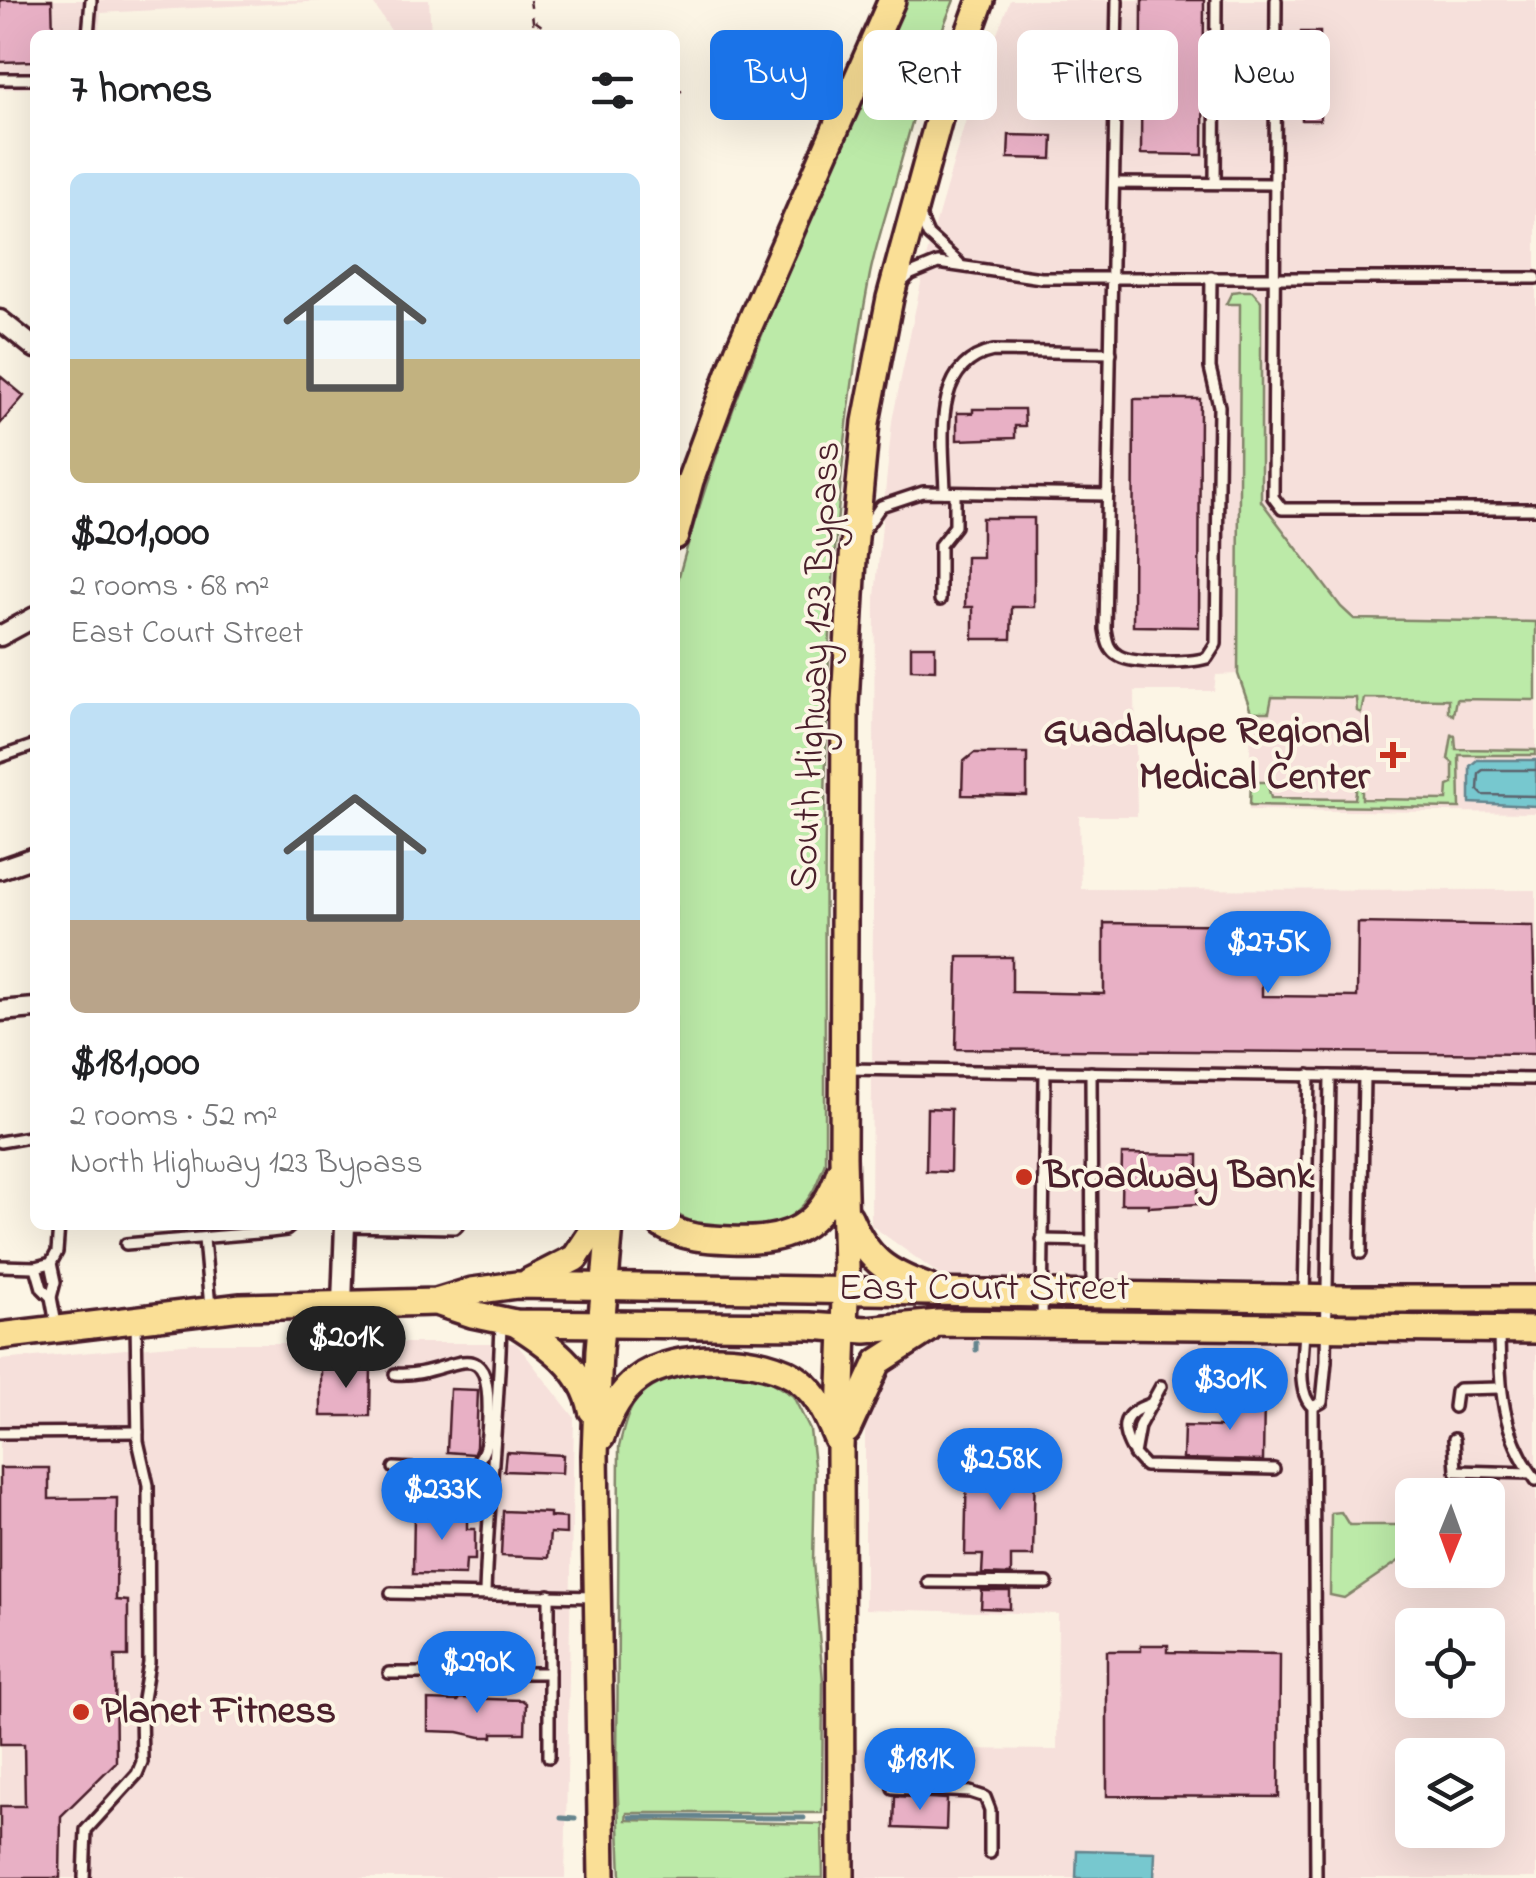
<!DOCTYPE html>
<meta charset="utf-8">
<style>
body{margin:0;font-family:"Indie Flower",sans-serif;background:#f6f6f6;color:#202124;height:100vh;display:flex;flex-direction:column;font-size:38px;white-space:nowrap}
*{box-sizing:border-box;margin:0}
p{font-size:32px;color:#757577}
.icon{flex:none;width:55px;height:55px;fill:none;stroke:currentColor;stroke-width:2;stroke-linecap:round;stroke-linejoin:round}
.map{position:relative;flex:1;overflow:hidden}
.panel{position:absolute;left:30px;top:30px;width:650px;height:1200px;display:flex;flex-direction:column;background:#fff;border-radius:15px;box-shadow:0 10px 40px #0002}
.panel>*{flex:none}
.top-card{position:absolute;left:710px;top:30px;width:675px;height:90px;display:flex;gap:20px}
.needle{width:65px;rotate:181deg}
.fabs{position:absolute;left:1395px;top:1478px;display:grid;gap:20px}
.fabs a{display:grid;place-items:center;width:110px;height:110px;border-radius:15px;background:#fff;box-shadow:0 10px 40px #0002;font-size:50px}
.price{position:absolute;translate:-50% -85px;padding:0 22px;border-radius:35px;background:#1a73e8;color:#fff;font-size:32px;line-height:65px;filter:drop-shadow(0 2px 5px #0008)}
.price::after{content:'';position:absolute;left:50%;top:60px;width:30px;height:22px;margin-left:-15px;background:inherit;clip-path:polygon(0 0,100% 0,50% 100%)}
.price.on{background:#222;color:#fff}
ul{padding:0;list-style:none}
li{display:grid;align-content:center;gap:20px;height:530px;padding:0 40px}
li span{display:grid;place-items:center;height:310px;border-radius:15px;color:#555}
li>.icon{margin-inline-start:auto}
span .icon{width:180px;height:180px;fill:#fffc;stroke-width:1}
li b{font-size:42px}
h2{display:flex;justify-content:space-between;align-items:center;height:120px;padding:0 40px;font-size:42px}
.chip{padding:0 35px;border-radius:15px;background:#fff;box-shadow:0 10px 40px #0002;font-size:35px;line-height:90px}
.chip.on{background:#1a73e8;color:#fff}
.map>svg:first-child{display:block}
</style>
<div class="map">
<svg width="1536" height="1878" viewBox="0 0 1536 1878">
<rect width="100%" height="100%" fill="#fcf5e5"/>
<filter id="ink" filterUnits="userSpaceOnUse"><feTurbulence type="fractalNoise" baseFrequency=".01" numOctaves="2"/><feDisplacementMap in="SourceGraphic" scale="20" xChannelSelector="R" yChannelSelector="G"/><feConvolveMatrix kernelMatrix="1 2 1 2 8 2 1 2 1" color-interpolation-filters="sRGB"/></filter>
<g filter="url(#ink)">
<g fill="#f6e0db" fill-rule="evenodd">
<path d="M0 0H344L101 13 98 35H35V88L0 89Z"/>
<path d="M371 0H429L431 35H394Z"/>
<path d="M1010 0H1536V622L1370 621 1354 619 1341 607 1261 501 1240 304 1238 674 1216 675 1214 691H1135L1137 816H1079L1081 889 1536 890V1285L941 1276 871 1225 875 597 892 421 927 254 973 95Z"/>
<path d="M1251 696 1536 700V813L1249 810Z"/>
<path d="M933 1337 1536 1342V1878H855L856 1748 1057 1750 1058 1614 865 1609V1403L877 1374ZM1412 1495H1488V1570H1412ZM1412 1625H1488V1700H1412ZM1412 1755H1488V1830H1412Z"/>
<path d="M195 1343H516L574 1417 565 1878H0V1360Z"/>
</g>
<g fill="#bceaa8" stroke="#83846a" stroke-width="2.5">
<path d="M907 0H954C931 55 914 114 898 172 889 206 877 240 870 274 814 568 826 865 825 1162 818 1181 813 1197 797 1211 767 1238 708 1233 675 1213V591C728 386 824 195 907 0Z"/>
<path d="M1240 291H1252L1261 301V501L1341 607 1354 619 1536 622V700L1456 699 1453 715 1448 712V699L1364 698 1361 713 1357 711 1356 698 1272 697 1269 712H1251L1238 674 1240 304H1226L1232 292Z"/>
<path d="M1452 735 1455 736 1456 749 1536 750V755H1459L1460 808 1250 805 1251 782H1267L1271 798 1355 799 1357 784 1362 787V799L1447 800 1448 786 1453 784V763L1448 759Z"/>
<path d="M683 1373 735 1374 766 1379 793 1396 810 1430 815 1473 813 1562 823 1681 822 1813H627L626 1820 822 1824 823 1878H621L617 1773 619 1447C630 1401 636 1388 683 1373Z"/>
<path d="M1341 1512 1349 1525H1412V1552L1344 1598 1330 1595 1331 1513Z"/>
</g>
<g fill="#77c8cf" stroke="#65848d" stroke-width="2.5">
<path d="M1477 760H1536V806L1470 803V766Z"/>
<path d="M1077 1850 1155 1852 1154 1878H1076Z"/>
</g>
<g fill="none" stroke-linecap="round" stroke-linejoin="round">
<path stroke="#5c636d" stroke-width="2.5" d="M1536 770H1483L1479 773 1478 790 1483 795 1536 796"/>
<g stroke="#65848d" stroke-width="5">
<path d="M976 1350V1343"/>
<path d="M1213 1363V1350"/>
<path d="M630 1817 804 1818"/>
<path d="M561 1818 575 1819"/>
</g>
</g>
<g fill="#e8b0c5" stroke="#4a1f2b" stroke-width="2.5">
<path d="M0 0H52L53 35H35V61L0 62Z"/>
<path d="M1142 0H1204L1203 155 1141 154Z"/>
<path d="M1301 32H1320V120H1302Z"/>
<path d="M1047 58 1088 59 1087 95 1047 94Z"/>
<path d="M1009 135 1053 136 1052 159 1008 158Z"/>
<path d="M0 376 24 396 0 424Z"/>
<path d="M1134 399H1200L1199 627 1133 626Z"/>
<path d="M973 409H1024L1025 426H1015V438L957 440V413H973Z"/>
<path d="M982 518H1034V607H1012L1011 639H973V607H965L966 557H982Z"/>
<path d="M911 646H935V670L911 669Z"/>
<path d="M974 753H1027V796L962 795 963 762Z"/>
<path d="M1104 923 1262 925V996L1357 997 1358 923 1533 926 1536 1054 956 1049 958 957H1012V992L1104 994Z"/>
<path d="M927 1108 951 1109 950 1172 926 1171Z"/>
<path d="M1122 1154 1198 1155V1204L1149 1207V1204H1121Z"/>
<path d="M321 1367H371L370 1416H321Z"/>
<path d="M450 1389 478 1390 476 1447 473 1454 447 1452Z"/>
<path d="M1221 1396 1264 1397 1263 1461 1183 1459 1184 1426 1221 1427Z"/>
<path d="M506 1452 563 1455 562 1473 504 1471Z"/>
<path d="M986 1459H1013V1465L1035 1466 1033 1556H1011V1575L982 1574 983 1555H965L967 1464 986 1465Z"/>
<path d="M0 1468H49V1499L117 1498 116 1600 128 1601V1656H115L116 1762 61 1816 60 1878H0V1806H25L24 1744H0Z"/>
<path d="M414 1511 467 1512V1529H475V1560H466L465 1575 413 1574Z"/>
<path d="M503 1511 550 1513V1517L566 1518V1534L550 1533 548 1558 501 1556Z"/>
<path d="M982 1591H1010V1609L981 1608Z"/>
<path d="M1141 1645H1168V1652L1280 1654 1279 1797 1107 1796V1651H1141Z"/>
<path d="M458 1698 522 1700 526 1703 525 1733H493V1737H481L458 1732 428 1731V1700L458 1701Z"/>
<path d="M895 1796 947 1799 946 1830 894 1828Z"/>
</g>
<g fill="none" stroke-linecap="round" stroke-linejoin="round">
<defs>
<g id="lane">
<path d="M1117 0 1105 629C1107 641 1108 650 1119 656 1135 665 1190 663 1207 658L1216 644 1219 406 1210 368 1211 277"/>
<path d="M1276 0 1273 497 1282 509H1536"/>
<path d="M88 35 91 0"/>
<path d="M0 79H35"/>
<path d="M1115 183 1274 184"/>
<path d="M1215 183 1216 0"/>
<path d="M919 214 928 235 959 263"/>
<path d="M901 283 911 274 938 263 1041 278H1536"/>
<path d="M945 492C944 443 930 364 993 351L1111 353"/>
<path d="M865 529 881 506 923 492 1108 495"/>
<path d="M940 600V545L955 526V493"/>
<path d="M0 757 35 745"/>
<path d="M846 1069 1536 1079"/>
<path d="M1091 1072 1092 1292"/>
<path d="M0 1142 35 1136"/>
<path d="M345 1226 455 1228 458 1225"/>
<path d="M204 1239 210 1307"/>
<path d="M1042 1240 1092 1241"/>
<path d="M126 1244 270 1232 286 1230 292 1225"/>
<path d="M1361 1253 1364 1076"/>
<path d="M51 1263 55 1282 51 1297 56 1324"/>
<path d="M0 1266 36 1267 51 1263 57 1252 59 1225"/>
<path d="M36 1267 42 1288 51 1297"/>
<path d="M1304 1298 1309 1075"/>
<path d="M1042 1322 1045 1072"/>
<path d="M1304 1328C1304 1350 1295 1393 1313 1407L1316 1878"/>
<path d="M1499 1333C1500 1390 1501 1432 1536 1480"/>
<path d="M1161 1386 1139 1426 1134 1454 1145 1466 1274 1469"/>
<path d="M1313 1407 1322 1402 1326 1361 1330 1076"/>
<path d="M1454 1407 1456 1392 1459 1389 1500 1388"/>
<path d="M0 1433 138 1432"/>
<path d="M1454 1439 1456 1471 1531 1473"/>
<path d="M1132 1450C1118 1424 1124 1413 1150 1404"/>
<path d="M394 1468 467 1472C487 1456 487 1443 488 1418 491 1322 450 1379 395 1374"/>
<path d="M393 1489H493"/>
<path d="M928 1582 1047 1583"/>
<path d="M391 1593 595 1597"/>
<path d="M485 1593C488 1502 499 1413 501 1322"/>
<path d="M389 1673H549"/>
<path d="M549 1757V1595"/>
<path d="M889 1763 893 1788 970 1792 985 1797 990 1810V1853"/>
<path d="M84 1878 86 1830 137 1774 142 1762 141 1711 149 1663 148 1485 138 1441 136 1320"/>
</g>
<g id="street">
<path d="M0 320 35 348"/>
<path d="M0 636 35 617"/>
<path d="M0 869 35 857"/>
<path d="M0 1011 35 1008"/>
<path d="M342 1303 345 1225"/>
</g>
<g id="primary">
<path d="M675 536 690 481 738 351 892 0"/>
<path d="M849 1217C867 1259 885 1272 927 1287"/>
<path d="M662 1225C684 1238 706 1239 731 1240 787 1243 822 1228 840 1171"/>
<path d="M530 1281 575 1258 597 1225"/>
<path d="M436 1302 472 1314 515 1323 810 1326 866 1330 939 1323 1536 1330"/>
<path d="M515 1323C548 1344 584 1368 592 1410"/>
<path d="M0 1336 241 1307 436 1302 472 1291 517 1285 1347 1299H1536"/>
<path d="M847 1430 878 1362 929 1329"/>
<path d="M601 1437C608 1416 620 1392 638 1379 673 1351 765 1353 800 1381 819 1396 828 1417 837 1439"/>
<path d="M602 1878 595 1455 599 1350 610 1225"/>
<path d="M841 1878 840 1448 846 1268 843 1157 845 703 853 559 866 422 890 298 941 111 981 0"/>
</g>
</defs>
<use href="#lane" stroke="#4a1f2b" stroke-width="16"/>
<use href="#street" stroke="#4a1f2b" stroke-width="25"/>
<use href="#primary" stroke="#4a1f2b" stroke-width="32"/>
<g stroke="#4a1f2b" stroke-width="2.5" stroke-dasharray="8 8" stroke-linecap="butt">
<path d="M530 0 535 35"/>
<path d="M535 21 554 35"/>
<path d="M675 88 685 93"/>
</g>
<use href="#lane" stroke="#fcf5e5" stroke-width="9"/>
<use href="#street" stroke="#fcf5e5" stroke-width="18"/>
<use href="#primary" stroke="#fadf96" stroke-width="25"/>
</g>
</g>
<g fill="#c8321e" stroke="#fcf5e5" stroke-width="4">
<path d="M1388 740h10v10h10v10h-10v10h-10v-10h-10v-10h10z"/>
<circle cx="1024" cy="1177" r="10"/>
<circle cx="81" cy="1712" r="10"/>
</g>
<g text-anchor="middle" dominant-baseline="central" stroke-width="8" stroke-linejoin="round" paint-order="stroke">
<g font-size="40" fill="#4a1f2b" stroke="#fcf5e5">
<text transform="translate(817 666) rotate(-87)">South Highway 123 Bypass</text>
<text x="984" y="1289">East Court Street</text>
</g>
<g font-size="40" font-weight="bold" fill="#4a1f2b" stroke="#fcf5e5" text-anchor="start">
<text x="1370" y="732" text-anchor="end">Guadalupe Regional<tspan x="1370" dy="46">Medical Center</tspan></text>
<text x="1044" y="1177">Broadway Bank</text>
<text x="101" y="1712">Planet Fitness</text>
</g>
</g>
</svg>
<div class="fabs">
<a><svg class="needle" viewBox="-14 -14 28 28"><path d="M0-13l5 13h-10z" fill="#e53935"/><path d="M0 13l5-13h-10z" fill="#757577"/></svg></a>
<a><svg class="icon" aria-label="locate" viewBox="0 0 24 24"><circle cx="12" cy="12" r="6"/><path d="M12 2v4M12 18v4M2 12h4M18 12h4"/></svg></a>
<a><svg class="icon" aria-label="layers" viewBox="0 0 24 24"><path d="M12 4l9 5-9 5-9-5zM3 14l9 5 9-5"/></svg></a>
</div>
<b class="price" style="left:1268px;top:996px">$275K</b>
<b class="price on" style="left:346px;top:1391px">$201K</b>
<b class="price" style="left:1230px;top:1433px">$301K</b>
<b class="price" style="left:1000px;top:1513px">$258K</b>
<b class="price" style="left:442px;top:1543px">$233K</b>
<b class="price" style="left:477px;top:1716px">$290K</b>
<b class="price" style="left:920px;top:1813px">$181K</b>
<div class="top-card">
<a class="chip on">Buy</a>
<a class="chip">Rent</a>
<a class="chip">Filters</a>
<a class="chip">New</a>
</div>
<section class="panel">
<h2>7 homes<svg class="icon" aria-label="filters" viewBox="0 0 24 24"><path d="M4 7h16M4 17h16"/><circle cx="9" cy="7" r="2"/><circle cx="15" cy="17" r="2"/></svg></h2>
<ul>
<li><span style="background:linear-gradient(#bfe0f5 60%,#c2b280 0)"><svg class="icon" aria-label="home" viewBox="0 0 24 24"><path d="M3 11l9-7 9 7M6 9v11h12V9"/></svg></span><div><b>$201,000</b><p>2 rooms · 68 m²</p><p>East Court Street</p></div></li>
<li><span style="background:linear-gradient(#bfe0f5 70%,#b9a48a 0)"><svg class="icon" aria-label="home" viewBox="0 0 24 24"><path d="M3 11l9-7 9 7M6 9v11h12V9"/></svg></span><div><b>$181,000</b><p>2 rooms · 52 m²</p><p>North Highway 123 Bypass</p></div></li>
</ul>
</section>
</div>
